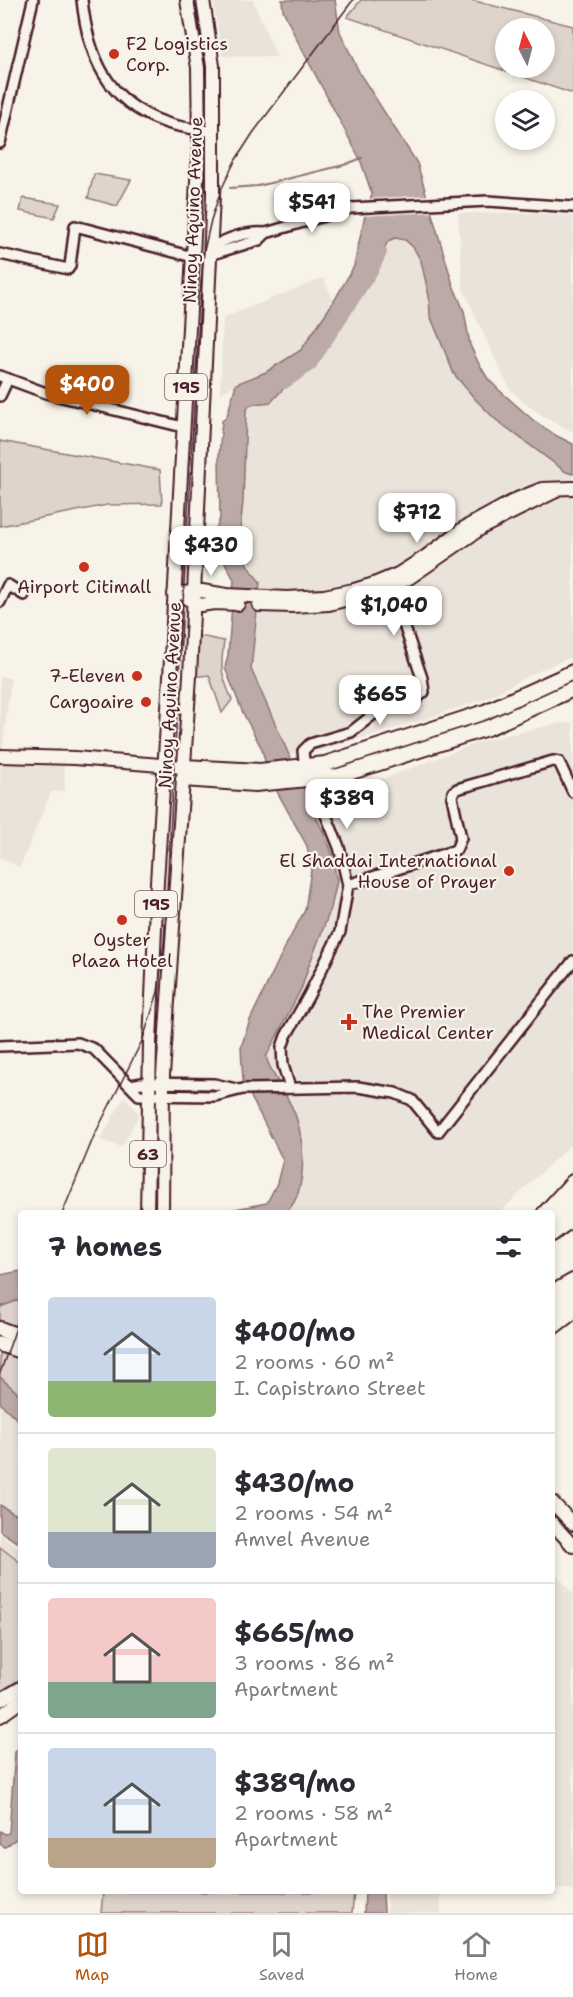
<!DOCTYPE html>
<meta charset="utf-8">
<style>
body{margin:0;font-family:"Shantell Sans",sans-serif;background:#f2f2f3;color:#2b2b33;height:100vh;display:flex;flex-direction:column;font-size:22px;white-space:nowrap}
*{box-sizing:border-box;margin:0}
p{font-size:20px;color:#7c7c81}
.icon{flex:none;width:33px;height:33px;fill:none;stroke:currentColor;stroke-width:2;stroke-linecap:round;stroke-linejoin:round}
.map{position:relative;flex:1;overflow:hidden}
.panel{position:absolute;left:18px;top:1210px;width:537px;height:684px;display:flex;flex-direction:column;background:#fff;border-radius:6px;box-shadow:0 3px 9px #0003}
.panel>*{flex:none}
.needle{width:39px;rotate:354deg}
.fabs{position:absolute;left:495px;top:18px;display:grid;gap:12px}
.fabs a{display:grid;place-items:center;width:60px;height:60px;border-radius:50%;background:#fff;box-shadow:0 3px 9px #0003;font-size:30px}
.price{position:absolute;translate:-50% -51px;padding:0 14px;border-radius:12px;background:#fff;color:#222;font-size:20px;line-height:39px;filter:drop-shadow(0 2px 3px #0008)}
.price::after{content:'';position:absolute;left:50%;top:36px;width:18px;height:14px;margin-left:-9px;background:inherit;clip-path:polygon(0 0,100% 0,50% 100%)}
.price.current{background:#b45309;color:#fff}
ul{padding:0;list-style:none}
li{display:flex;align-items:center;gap:18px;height:150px;padding:0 30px}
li+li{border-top:2px solid #e1e1e2}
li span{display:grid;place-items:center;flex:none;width:168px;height:120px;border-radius:6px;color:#555}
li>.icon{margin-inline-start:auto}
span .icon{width:72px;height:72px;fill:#fffc;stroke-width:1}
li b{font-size:26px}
h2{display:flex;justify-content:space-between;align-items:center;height:72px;padding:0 30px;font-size:26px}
.dock{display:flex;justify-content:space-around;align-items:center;height:84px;border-top:2px solid #e1e1e2;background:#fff;font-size:16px;color:#7c7c81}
.dock a{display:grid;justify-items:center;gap:3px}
.dock .current{color:#b45309}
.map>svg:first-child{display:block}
</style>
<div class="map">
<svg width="573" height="1913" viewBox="0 0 573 1913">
<rect width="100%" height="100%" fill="#f7f3e8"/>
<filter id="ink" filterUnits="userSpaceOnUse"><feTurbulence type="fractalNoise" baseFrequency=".0167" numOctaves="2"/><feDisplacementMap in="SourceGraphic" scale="12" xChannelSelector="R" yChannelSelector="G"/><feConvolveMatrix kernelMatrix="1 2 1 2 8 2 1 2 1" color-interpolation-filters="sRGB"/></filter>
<g filter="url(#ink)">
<g fill="#eae3da">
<path d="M213 0H253L277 57 222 56Z"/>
<path d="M458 213H537L573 216V432L551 421 524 403 511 390 504 378 463 289Z"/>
<path d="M395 238 405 240 413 247 421 261 429 296 430 315 454 374 476 400 495 419 566 472 573 474V656L536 672 489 697 423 720 311 753 289 754 251 669 260 582 240 546 246 411 249 406 254 404 271 402 311 359 363 280 379 260 388 240Z"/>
<path d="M323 278 334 301 301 350 266 372 236 384 220 394 223 318Z"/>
<path d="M0 676 11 679 2 751H0Z"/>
<path d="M560 723H573V1142L499 1213H285L292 1207 300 1133 297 1119 269 1068 266 1057 302 987 308 968 331 908 337 881 331 850 307 795 343 794 482 741Z"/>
<path d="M0 761 64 765 65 791 51 792 20 867 0 858Z"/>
<path d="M125 1096 139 1114 122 1147 100 1140Z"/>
<path d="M0 1403 21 1423V1515L7 1510 0 1505Z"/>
<path d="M0 1534 21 1550V1563L0 1547Z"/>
<path d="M552 1568 573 1595V1890L552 1888Z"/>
<path d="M387 1892H440L441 1913H387Z"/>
</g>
<g fill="#ded4cc" stroke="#947a7c" stroke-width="1.5" fill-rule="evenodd">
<path d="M361 0H471L573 26V94L347 17ZM506 28H544V68H506Z"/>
<path d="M94 174 131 180 117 206 88 198Z"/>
<path d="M23 198 60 204 54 218 20 211Z"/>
<path d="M0 441 160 470 162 504 107 505 0 526Z"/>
<path d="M195 635 224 641C220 670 221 673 232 700L222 713 209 675 193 677Z"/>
<path d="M21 1299V1308L5 1354 21 1360V1396L0 1377V1307Z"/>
<path d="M0 1547 21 1563V1678L0 1692Z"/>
<path d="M103 1892H354L352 1913H101Z"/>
</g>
<g fill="#bcaaa7" stroke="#8e7275" stroke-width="1.5">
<path d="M282 0H335L340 32 360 74 417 163 453 285 464 311 470 345 479 364 488 379 499 390 533 420 557 436 573 444V474L566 472 495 419 476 400 454 374 430 315 429 296 421 261 413 247 405 240 395 238 388 241 379 260 363 280 311 359 271 402 254 404 249 406 246 411 243 502 239 539 241 553 250 569 260 582 251 669 331 850 337 881 331 908 308 968 302 987 266 1057C273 1080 291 1098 297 1120 305 1147 307 1195 285 1213L208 1214 267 1203 277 1183 283 1160 243 1081 241 1047 250 1020 285 947 305 910 311 870 307 846 269 777 262 749 243 713 225 668 228 655 234 580 218 549 214 535 220 518 219 456 222 421 227 416 236 384 266 372 301 350 334 301 354 266 364 219 372 194 360 159 296 38 283 10Z"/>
<path d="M21 1271V1299L0 1307V1275Z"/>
<path d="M0 1377 21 1396V1423L0 1403Z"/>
<path d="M0 1505 13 1513 21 1515V1543L15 1541 0 1531Z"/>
<path d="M21 1745V1832L16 1839 5 1847 0 1844V1831L5 1834 9 1833 15 1752Z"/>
<path d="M365 1892H383L384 1913H364Z"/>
</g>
<path fill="#f7f3e8" d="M430 195 436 212 361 216 367 199Z"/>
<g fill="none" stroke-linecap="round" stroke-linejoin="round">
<path stroke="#8e7275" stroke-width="2" d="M230 188 258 186 344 165 362 158"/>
<path stroke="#bcaaa7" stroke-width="14" d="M284 382 310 364 372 269 380 252"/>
<defs>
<g id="minor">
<path d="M82 0C88 56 107 102 164 122 180 128 197 129 214 132"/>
<path d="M0 143 33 0"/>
<path d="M211 249 216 253 259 240 266 233 351 208 488 201 573 207"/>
<path d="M211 249C224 238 249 231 266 233"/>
<path d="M0 254 68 269 70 266 75 226 193 257"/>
<path d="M0 376 46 393 183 427"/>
<path d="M0 396 8 379"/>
<path d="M0 602 8 585 24 595"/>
<path d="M304 760 303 751 310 744 351 732 379 710 417 698 424 692 422 678 389 581"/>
<path d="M348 885 456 850 461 838 452 797 453 792 457 789 553 761 559 762 573 792"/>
<path d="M0 1046 78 1043 94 1049 139 1095 215 1096 243 1089 358 1087 395 1093 412 1100 438 1132 573 961"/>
<path d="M131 1085 141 1083 214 1084 236 1089"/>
<path d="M290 1088 283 1065 282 1047 286 1036 309 995 340 932 348 885 339 847 314 786"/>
</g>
<g id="major">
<path d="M174 594 202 591 227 595 287 598 324 596 354 590 374 584 398 574 425 557 464 528 517 499 542 489 573 488"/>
<path d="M188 599 201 605 214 603 238 604"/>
<path d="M259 605 292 606 329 604 384 590 409 578 483 527 554 492"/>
<path d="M0 756 75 758 184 767"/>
<path d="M147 1214 150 1043 157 882 170 677 199 144 198 68 187 0"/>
<path d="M162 1214 163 1075 190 676 213 196V66L203 0"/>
<path d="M552 1292 573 1280"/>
<path d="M552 1305 573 1292"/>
<path d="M552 1317 573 1302"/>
<path d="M552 1329 573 1313"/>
<path d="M552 1502 573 1524"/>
<path d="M552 1523 573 1546"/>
<path d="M0 1700 21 1688"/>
<path d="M0 1716 21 1701"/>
</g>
<g id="highway">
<path d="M184 767 260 771 325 764 485 712 573 672"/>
<path d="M183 779 255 784 339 776 490 727 573 689"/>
<path d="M544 1214 573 1182"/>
<path d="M552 1224 573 1201"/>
<path d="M552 1234 573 1218"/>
<path d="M0 1329 21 1337"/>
<path d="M0 1344 21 1351"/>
</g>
</defs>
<use href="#minor" stroke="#4a1f2b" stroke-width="14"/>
<use href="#major" stroke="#4a1f2b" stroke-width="16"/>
<use href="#highway" stroke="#4a1f2b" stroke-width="18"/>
<use href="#minor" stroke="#f7f3e8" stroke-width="9"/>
<use href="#major" stroke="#f7f3e8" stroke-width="12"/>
<use href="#highway" stroke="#f7f3e8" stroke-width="14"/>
<g stroke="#4a1f2b" stroke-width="1.5">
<path d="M62 1214 94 1136 143 1039 158 992 164 943 201 282 204 251 211 220 221 190 235 161 253 133 353 0"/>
<path d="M0 1373 21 1314"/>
</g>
</g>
</g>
<g fill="#c8321e" stroke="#f7f3e8" stroke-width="2">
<circle cx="114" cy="54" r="6"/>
<circle cx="84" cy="567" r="6"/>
<circle cx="137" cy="676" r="6"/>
<circle cx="146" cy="702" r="6"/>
<circle cx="509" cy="871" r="6"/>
<circle cx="122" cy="920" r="6"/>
<path d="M346 1013h6v6h6v6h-6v6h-6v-6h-6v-6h6z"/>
</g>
<g text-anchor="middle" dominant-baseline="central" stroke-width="4.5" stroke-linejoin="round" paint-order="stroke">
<g fill="#f7f3e8" stroke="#7e5f64" stroke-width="1.5">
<rect x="165" y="374" width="42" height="26" rx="4.5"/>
<rect x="135" y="891" width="42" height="26" rx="4.5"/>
<rect x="130" y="1141" width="36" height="26" rx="4.5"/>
</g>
<g font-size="16" font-weight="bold" fill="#4a1f2b">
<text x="186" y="387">195</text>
<text x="156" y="904">195</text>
<text x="148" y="1154">63</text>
</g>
<g font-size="18" fill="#4a1f2b" stroke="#f7f3e8" text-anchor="end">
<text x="126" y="44" text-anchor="start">F2 Logistics<tspan x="126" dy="21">Corp.</tspan></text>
<text x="84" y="587" text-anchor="middle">Airport Citimall</text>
<text x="125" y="676">7-Eleven</text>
<text x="134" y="702">Cargoaire</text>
<text x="497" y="861">El Shaddai International<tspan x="497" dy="21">House of Prayer</tspan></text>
<text x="122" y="940" text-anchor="middle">Oyster<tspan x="122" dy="21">Plaza Hotel</tspan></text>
<text x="362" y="1012" text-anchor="start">The Premier<tspan x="362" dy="21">Medical Center</tspan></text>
</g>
<g font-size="18" fill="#4a1f2b" stroke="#f7f3e8">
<text transform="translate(193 210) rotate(-88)">Ninoy Aquino Avenue</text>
<text transform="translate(170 695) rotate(-87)">Ninoy Aquino Avenue</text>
</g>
</g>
</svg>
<div class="fabs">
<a><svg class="needle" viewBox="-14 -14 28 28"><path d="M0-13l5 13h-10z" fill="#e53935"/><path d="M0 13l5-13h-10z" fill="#7c7c81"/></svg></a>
<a><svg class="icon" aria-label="layers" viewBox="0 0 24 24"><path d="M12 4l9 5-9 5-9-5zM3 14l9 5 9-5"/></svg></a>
</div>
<b class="price" style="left:312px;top:234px">$541</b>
<b class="price current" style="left:87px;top:416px">$400</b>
<b class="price" style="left:417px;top:544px">$712</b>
<b class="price" style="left:211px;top:577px">$430</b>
<b class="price" style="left:394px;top:637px">$1,040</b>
<b class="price" style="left:380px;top:726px">$665</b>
<b class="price" style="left:347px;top:830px">$389</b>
<section class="panel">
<h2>7 homes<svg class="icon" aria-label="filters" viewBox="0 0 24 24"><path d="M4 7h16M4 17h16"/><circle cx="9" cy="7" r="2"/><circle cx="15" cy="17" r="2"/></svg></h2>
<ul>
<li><span style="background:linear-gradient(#c9d6e8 70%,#8fb573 0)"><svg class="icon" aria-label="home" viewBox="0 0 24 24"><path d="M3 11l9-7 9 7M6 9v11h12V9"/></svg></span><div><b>$400/mo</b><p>2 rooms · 60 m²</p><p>I. Capistrano Street</p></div></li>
<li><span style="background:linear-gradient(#dfe7d0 70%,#9aa5b1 0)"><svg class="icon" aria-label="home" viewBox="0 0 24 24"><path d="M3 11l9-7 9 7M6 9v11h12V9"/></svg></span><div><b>$430/mo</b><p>2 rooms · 54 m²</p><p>Amvel Avenue</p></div></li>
<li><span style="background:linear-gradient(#f6c9c9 70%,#7fa58c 0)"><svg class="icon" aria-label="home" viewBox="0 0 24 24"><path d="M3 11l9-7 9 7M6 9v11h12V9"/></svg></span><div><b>$665/mo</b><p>3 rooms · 86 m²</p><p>Apartment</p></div></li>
<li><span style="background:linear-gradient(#c9d6e8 75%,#b9a48a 0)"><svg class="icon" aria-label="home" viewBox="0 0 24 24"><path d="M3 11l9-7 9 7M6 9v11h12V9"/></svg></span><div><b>$389/mo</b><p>2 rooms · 58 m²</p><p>Apartment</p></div></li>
</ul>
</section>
</div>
<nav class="dock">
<a class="current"><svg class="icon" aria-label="map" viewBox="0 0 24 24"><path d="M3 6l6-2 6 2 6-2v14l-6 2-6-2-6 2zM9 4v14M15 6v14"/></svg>Map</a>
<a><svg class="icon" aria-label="saved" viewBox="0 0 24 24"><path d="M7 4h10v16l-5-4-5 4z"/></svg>Saved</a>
<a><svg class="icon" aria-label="home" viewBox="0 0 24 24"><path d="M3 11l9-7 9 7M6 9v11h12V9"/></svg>Home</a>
</nav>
